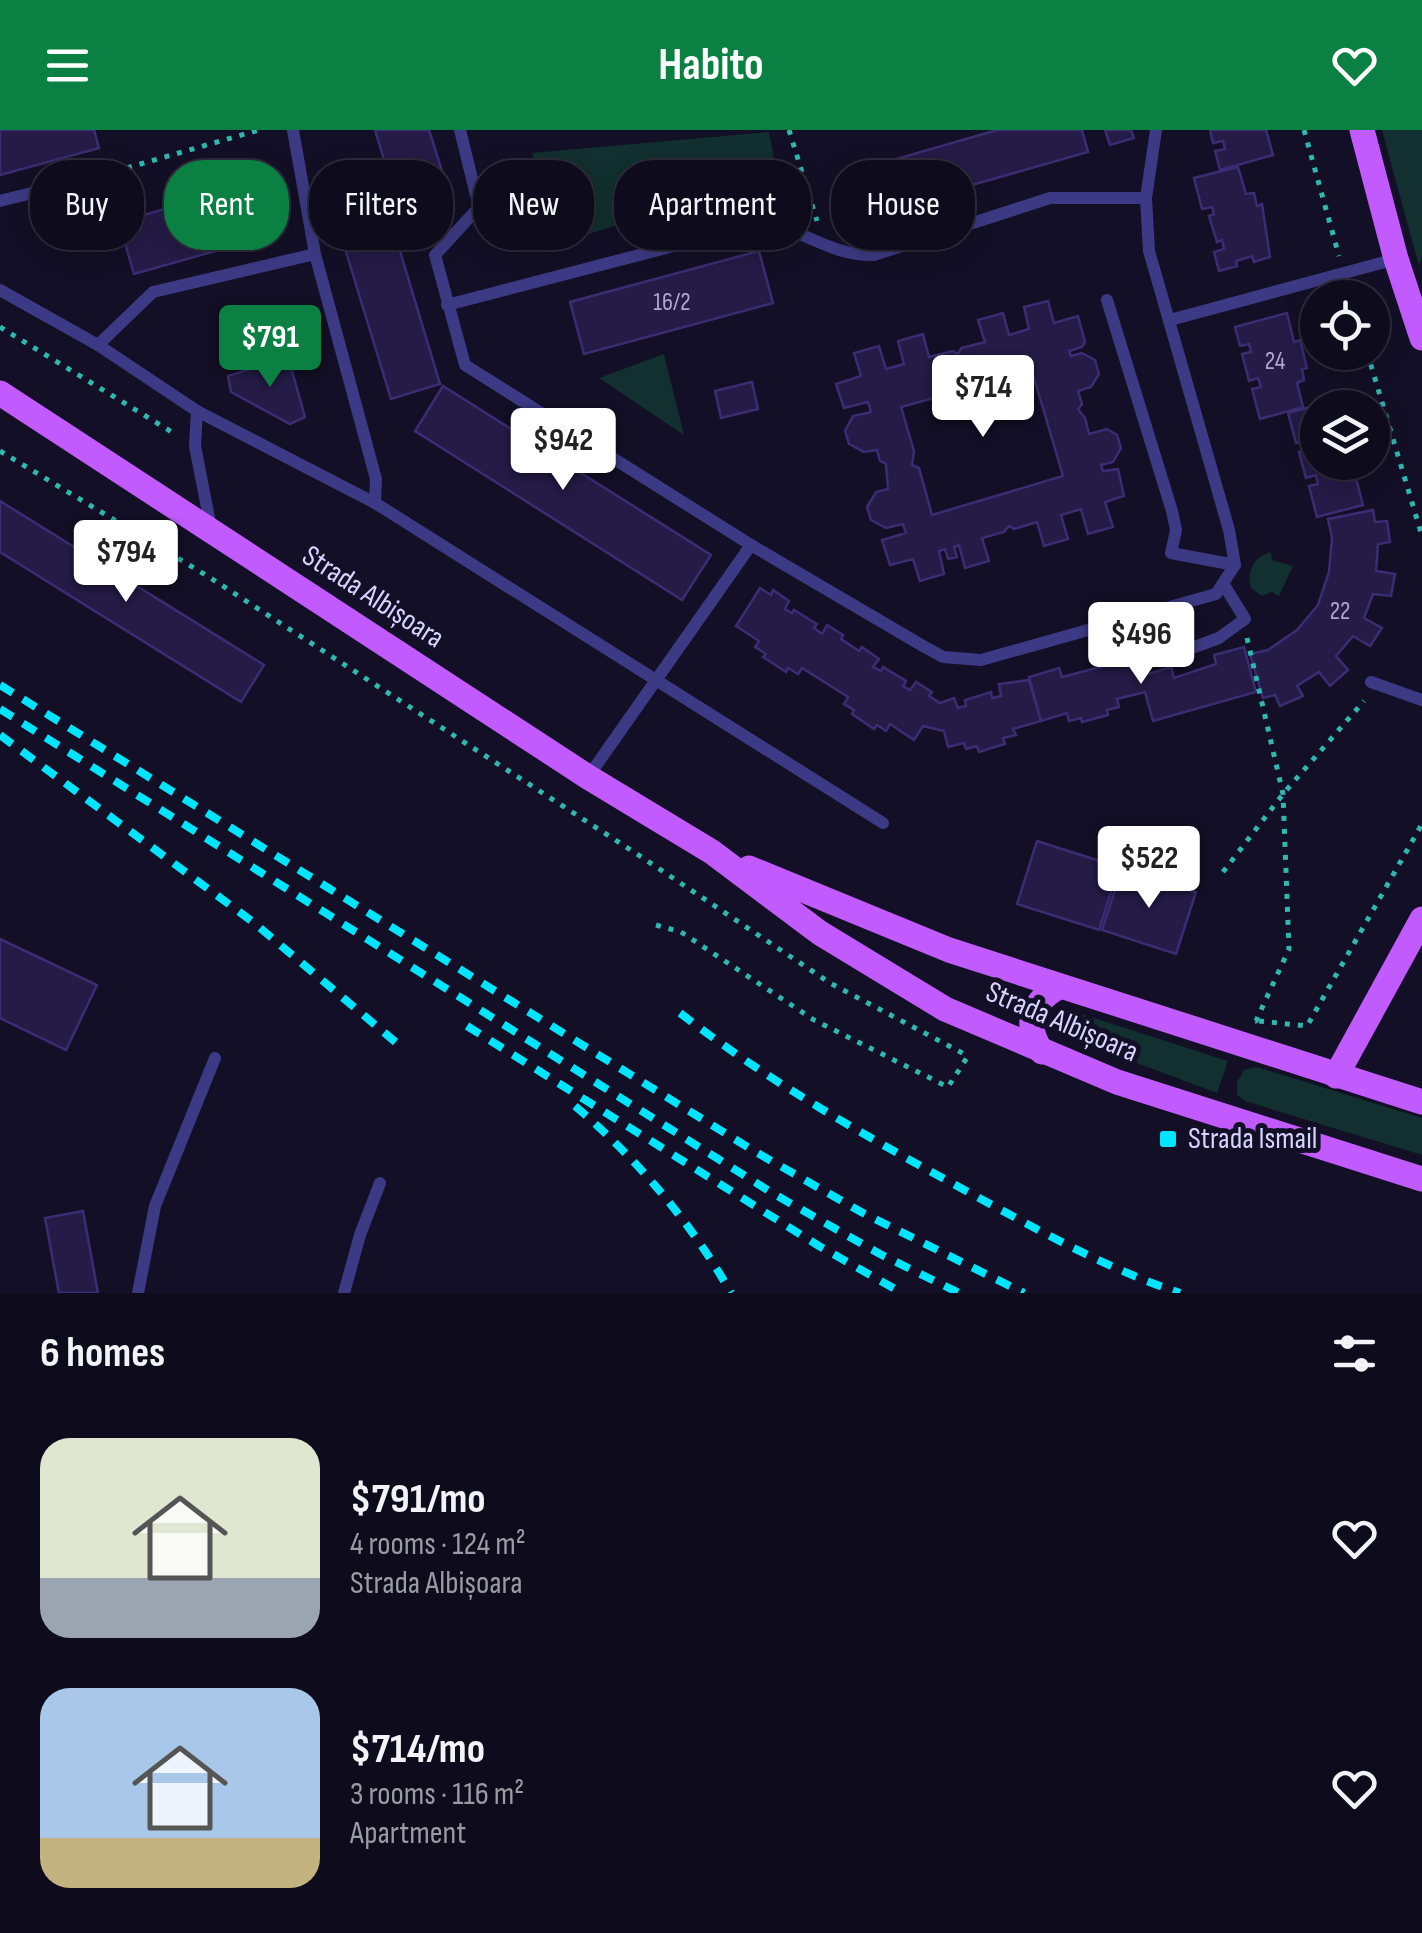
<!DOCTYPE html>
<meta charset="utf-8">
<style>
body{margin:0;font-family:"Sofia Sans Condensed",sans-serif;background:#1c1929;color:#f1f3f6;height:100vh;display:flex;flex-direction:column;font-size:38px;white-space:nowrap}
*{box-sizing:border-box;margin:0}
p{font-size:32px;color:#9b9ba3}
.icon{flex:none;width:55px;height:55px;fill:none;stroke:currentColor;stroke-width:2;stroke-linecap:round;stroke-linejoin:round}
.map{position:relative;height:1163px;overflow:hidden}
.drawer{display:flex;flex-direction:column;background:#0e0b1c;flex:1}
.drawer>*{flex:none}
.banner{position:absolute;left:30px;top:30px;width:1362px;height:90px;display:flex;gap:20px}
.tools{position:absolute;left:1300px;top:150px;display:grid;gap:20px}
.tools a{display:grid;place-items:center;width:90px;height:90px;border-radius:50%;background:#0e0b1c;box-shadow:0 5px 25px #0003,0 0 0 2px #2e2b3b;font-size:50px}
.price{position:absolute;translate:-50% -85px;padding:0 22px;border-radius:10px;background:#fff;color:#222;font-size:32px;line-height:65px;filter:drop-shadow(0 2px 5px #0008)}
.price::after{content:'';position:absolute;left:50%;top:60px;width:30px;height:22px;margin-left:-15px;background:inherit;clip-path:polygon(0 0,100% 0,50% 100%)}
.price.on{background:#0b8043;color:#fff}
ul{padding:0;list-style:none}
li{display:flex;align-items:center;gap:30px;height:250px;padding:0 40px}
li span{display:grid;place-items:center;flex:none;width:280px;height:200px;border-radius:30px;color:#555}
li>.icon{margin-inline-start:auto}
span .icon{width:120px;height:120px;fill:#fffc;stroke-width:1}
li b{font-size:42px}
h2{display:flex;justify-content:space-between;align-items:center;height:120px;padding:0 40px;font-size:42px}
.pill{padding:0 35px;border-radius:40px;background:#0e0b1c;box-shadow:0 5px 25px #0003,0 0 0 2px #2e2b3b;font-size:35px;line-height:90px}
.pill.on{background:#0b8043;color:#fff}
header{display:flex;justify-content:space-between;align-items:center;height:130px;padding:0 40px;background:#0b8043;color:#fff;font-size:45px;font-weight:700}
.map>svg:first-child{display:block}
</style>
<header><svg class="icon" aria-label="menu" viewBox="0 0 24 24"><path d="M4 6h16M4 12h16M4 18h16"/></svg>Habito<svg class="icon" aria-label="heart" viewBox="0 0 24 24"><path d="M12 20l-8-8c-3-5 5-10 8-4 3-6 11-1 8 4z"/></svg></header>
<div class="map">
<svg width="1422" height="1163" viewBox="0 0 1422 1163">
<rect width="100%" height="100%" fill="#130f26"/>
<g fill="#12302f">
<path d="M1382 0H1422V126L1419 136Z"/>
<path d="M769 2 777 45 557 114 532 23Z"/>
<path d="M664 224V225L684 305 599 248Z"/>
<path d="M1271 422 1272 430 1293 436 1279 466 1272 462 1262 466 1251 458C1246 441 1254 426 1271 422Z"/>
<path d="M1056 880 1072 881 1228 931 1217 963 1064 906 1049 896V886Z"/>
<path d="M1257 937 1422 988V1025L1245 971 1237 965V952L1244 940Z"/>
</g>
<g fill="#241b47" stroke="#3b2d73" stroke-width="2.5" fill-rule="evenodd">
<path d="M0 0H94L99 18 0 45Z"/>
<path d="M375 0H429L454 79 404 95Z"/>
<path d="M997 0H1082L1088 22 863 86 851 42Z"/>
<path d="M1105 0H1131L1134 8 1110 15Z"/>
<path d="M1210 0H1266L1273 25 1220 40 1215 21 1225 19 1223 11 1213 13Z"/>
<path d="M1238 37 1246 64 1254 63 1257 76 1262 74 1270 127 1254 132 1252 126 1236 131 1237 136 1219 141 1214 122 1224 119 1222 110 1217 112 1209 86 1214 84 1212 77 1202 79 1194 48Z"/>
<path d="M269 49 283 102 134 144 119 92Z"/>
<path d="M382 61 440 254 391 269 332 76Z"/>
<path d="M759 121 773 173 584 224 570 172Z"/>
<path d="M1048 171 1054 193 1078 186 1085 212 1082 217 1069 221 1071 226 1082 223 1095 230 1099 244 1091 257 1078 261 1082 274 1078 279 1085 288 1089 304 1107 299 1117 305 1121 318 1113 332 1101 335 1103 341 1118 339 1124 366 1105 372 1113 397 1088 404 1081 379 1061 385 1068 409 1044 416 1037 392 1014 399 1009 396 1004 402 982 408 989 431 965 438 959 415 954 417 957 427 948 429 945 419 939 421 944 444 920 451 913 429 890 435 882 410 906 403 903 394 886 398 871 390 867 377 876 362 888 359 886 334 880 331 877 320 864 322 849 314 845 301 853 286 871 282 868 272 844 278 836 254 861 246 854 223 879 216 886 239 904 234 898 211 923 204 929 227 953 221 958 224 961 218 985 212 978 190 1003 183 1009 205 1029 199 1024 177ZM1032 241 1063 346 932 385 919 338 912 335 914 321 901 277Z"/>
<path d="M1287 183 1294 212 1300 210 1307 238 1302 239 1304 250 1297 253 1303 277 1260 289 1252 259 1261 257 1258 248 1249 251 1242 224 1251 222 1249 214 1240 216 1235 197Z"/>
<path d="M288 227 305 287 290 294 231 262 228 246Z"/>
<path d="M752 252 758 279 721 288 715 261Z"/>
<path d="M443 256 711 425 682 470 415 301Z"/>
<path d="M1336 270 1338 278H1318V332H1362L1359 336 1362 347 1356 348 1363 375 1317 387 1309 356 1318 354 1316 345 1306 348 1299 322 1309 319 1306 310 1296 313 1288 283Z"/>
<path d="M0 371 264 535 241 572 0 422Z"/>
<path d="M1373 380 1375 392 1387 391 1390 412 1378 414 1376 441 1395 444 1391 466 1373 464 1364 488 1382 498 1370 516 1353 506 1336 526 1348 540 1330 556 1319 542 1297 556 1303 566 1280 576 1275 565 1263 568 1250 524 1268 520 1297 500 1318 475 1329 442 1332 408 1328 389Z"/>
<path d="M760 458 771 465 773 460 789 471 785 479 792 483 794 480 817 494 814 498 822 504 827 495 843 505 841 509 859 521 862 517 879 529 873 537 881 541 883 537 906 551 903 556 910 560 916 552 932 562 929 566 940 573 954 568 958 578 966 576 965 570 991 562 992 568 1001 566 999 554 1029 550 1041 591 1013 599 1016 605 1003 608 1005 614 979 622 977 616 966 619 964 613 948 617 944 601 923 596 914 610 890 594 886 601 877 595 874 599 852 584 854 580 844 574 848 567 802 538 798 544 788 538 786 542 763 527 766 524 755 517 759 511 736 496Z"/>
<path d="M1132 517 1141 546 1171 537 1174 548 1216 534 1214 525 1244 517 1256 562 1153 591 1145 562 1117 569 1119 577 1107 580 1108 585 1082 592 1081 588 1069 591 1067 583 1041 591 1029 547 1059 538 1062 547 1104 536 1102 526Z"/>
<path d="M1037 711 1119 737 1099 800 1017 774Z"/>
<path d="M1122 738 1196 762 1176 824 1102 800Z"/>
<path d="M0 809 97 855 66 920 0 888Z"/>
<path d="M83 1081 98 1163H59L45 1088Z"/>
</g>
<g fill="none" stroke-linecap="round" stroke-linejoin="round">
<g stroke="#2fb8b0" stroke-width="5" stroke-dasharray="5 8" stroke-linecap="butt">
<path d="M789 0 817 91"/>
<path d="M1304 0 1339 126"/>
<path d="M102 45 259 0"/>
<path d="M0 197 175 304"/>
<path d="M1367 222 1422 406"/>
<path d="M0 321 209 447 640 726 830 853 968 926"/>
<path d="M1247 508 1283 664 1289 819 1256 891 1252 890"/>
<path d="M1223 742 1283 664 1364 571"/>
<path d="M656 795 681 802 814 890 948 957 968 926"/>
<path d="M1259 891 1307 896 1422 694"/>
</g>
<g stroke="#3d3a85" stroke-width="12">
<path d="M293 0 315 124 376 349 375 373"/>
<path d="M460 0 479 77 435 125 465 235 751 415 923 516 943 527 981 530 1216 464 1235 435 1229 400 1149 121 1146 68 1156 0"/>
<path d="M0 71 84 50"/>
<path d="M0 160 98 215 197 281 375 373 883 693"/>
<path d="M1107 170 1172 381 1176 400 1171 423 1235 435"/>
<path d="M447 175 762 93C803 98 829 126 874 125L1050 68H1146"/>
<path d="M1170 190 1396 129"/>
<path d="M98 215 153 162 315 124"/>
<path d="M197 281 195 316 211 398"/>
<path d="M1181 522 1219 508 1245 489 1224 455"/>
<path d="M1371 552 1422 570"/>
<path d="M588 647 751 415"/>
<path d="M138 1163 155 1076 215 928"/>
<path d="M344 1163 360 1105 380 1053"/>
</g>
<g stroke="#c25bff" stroke-width="25">
<path d="M1362 0 1396 129 1422 208"/>
<path d="M0 263 588 647 712 722 820 803 945 879 1117 952 1422 1049"/>
<path d="M749 738 949 820 1422 972"/>
<path d="M1042 922C1024 896 1030 872 1059 857"/>
<path d="M1336 946 1422 789"/>
</g>
<g stroke="#00e5ff" stroke-width="8" stroke-dasharray="15 12" stroke-linecap="butt">
<path d="M0 555 754 1021 863 1083 1024 1163"/>
<path d="M0 579 774 1064 880 1124 959 1163"/>
<path d="M0 605 253 792 399 915"/>
<path d="M680 883C768 951 862 1004 959 1057 1031 1096 1102 1137 1180 1163"/>
<path d="M467 896 819 1116 902 1163"/>
<path d="M575 976C637 1029 691 1092 731 1163"/>
</g>
</g>
<rect fill="#00e5ff" stroke="#130f26" stroke-width="4" x="1158" y="999" width="20" height="20" rx="5"/>
<g text-anchor="middle" dominant-baseline="central" stroke-width="10" stroke-linejoin="round" paint-order="stroke">
<g font-size="25" fill="#aca6d1">
<text x="672" y="172">16/2</text>
<text x="1275" y="231">24</text>
<text x="1340" y="481">22</text>
</g>
<g font-size="30" fill="#d9d4ff" stroke="#130f26">
<text transform="translate(373 467) rotate(33)">Strada Albișoara</text>
<text transform="translate(1062 892) rotate(23)">Strada Albișoara</text>
</g>
<g font-size="30" fill="#d9d4ff" stroke="#130f26" text-anchor="start">
<text x="1188" y="1009">Strada Ismail</text>
</g>
</g>
</svg>
<div class="tools">
<a><svg class="icon" aria-label="locate" viewBox="0 0 24 24"><circle cx="12" cy="12" r="6"/><path d="M12 2v4M12 18v4M2 12h4M18 12h4"/></svg></a>
<a><svg class="icon" aria-label="layers" viewBox="0 0 24 24"><path d="M12 4l9 5-9 5-9-5zM3 14l9 5 9-5"/></svg></a>
</div>
<b class="price on" style="left:270px;top:260px">$791</b>
<b class="price" style="left:983px;top:310px">$714</b>
<b class="price" style="left:563px;top:363px">$942</b>
<b class="price" style="left:126px;top:475px">$794</b>
<b class="price" style="left:1141px;top:557px">$496</b>
<b class="price" style="left:1149px;top:781px">$522</b>
<div class="banner">
<a class="pill">Buy</a>
<a class="pill on">Rent</a>
<a class="pill">Filters</a>
<a class="pill">New</a>
<a class="pill">Apartment</a>
<a class="pill">House</a>
</div>
</div>
<section class="drawer">
<h2>6 homes<svg class="icon" aria-label="filters" viewBox="0 0 24 24"><path d="M4 7h16M4 17h16"/><circle cx="9" cy="7" r="2"/><circle cx="15" cy="17" r="2"/></svg></h2>
<ul>
<li><span style="background:linear-gradient(#dfe7d0 70%,#9aa5b1 0)"><svg class="icon" aria-label="home" viewBox="0 0 24 24"><path d="M3 11l9-7 9 7M6 9v11h12V9"/></svg></span><div><b>$791/mo</b><p>4 rooms · 124 m²</p><p>Strada Albișoara</p></div><svg class="icon" aria-label="heart" viewBox="0 0 24 24"><path d="M12 20l-8-8c-3-5 5-10 8-4 3-6 11-1 8 4z"/></svg></li>
<li><span style="background:linear-gradient(#a9c7e8 75%,#c2b280 0)"><svg class="icon" aria-label="home" viewBox="0 0 24 24"><path d="M3 11l9-7 9 7M6 9v11h12V9"/></svg></span><div><b>$714/mo</b><p>3 rooms · 116 m²</p><p>Apartment</p></div><svg class="icon" aria-label="heart" viewBox="0 0 24 24"><path d="M12 20l-8-8c-3-5 5-10 8-4 3-6 11-1 8 4z"/></svg></li>
</ul>
</section>
